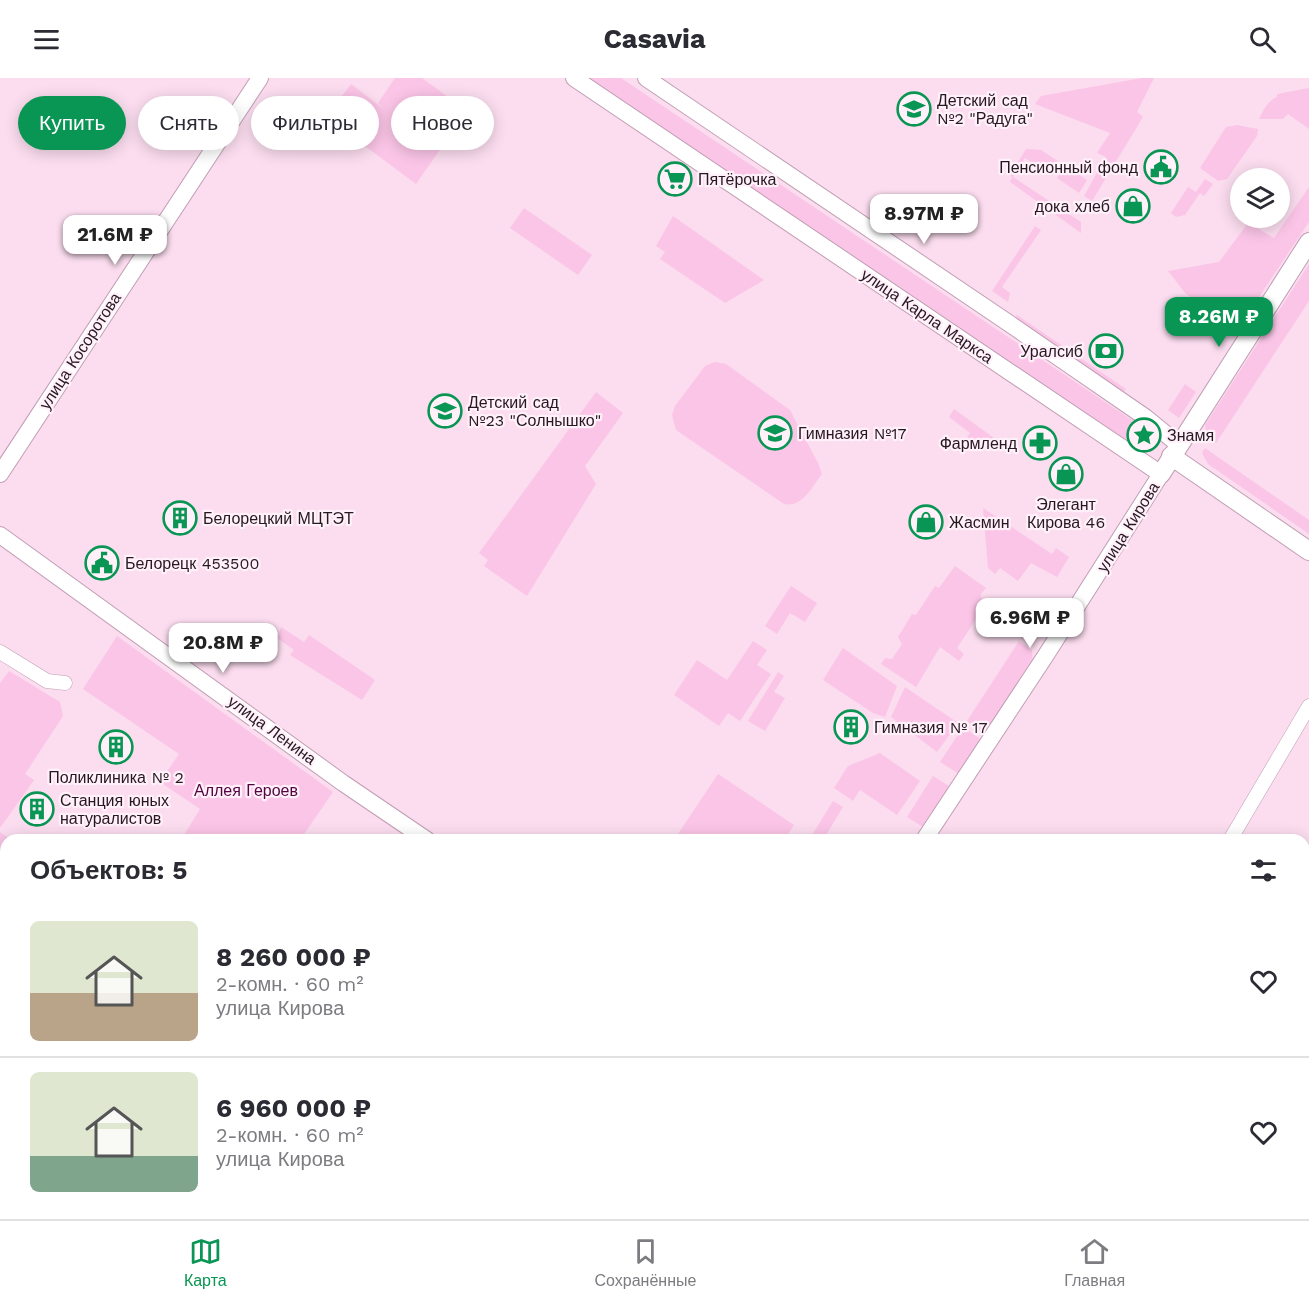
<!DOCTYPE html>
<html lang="ru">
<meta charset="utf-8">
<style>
body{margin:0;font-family:"Work Sans",sans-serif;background:#f7f7f7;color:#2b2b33;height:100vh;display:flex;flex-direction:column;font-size:22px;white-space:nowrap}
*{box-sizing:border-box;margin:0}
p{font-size:20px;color:#7c7c81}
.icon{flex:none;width:33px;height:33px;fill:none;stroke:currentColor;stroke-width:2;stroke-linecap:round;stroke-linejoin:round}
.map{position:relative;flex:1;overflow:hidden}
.side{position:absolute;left:0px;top:756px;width:1310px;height:386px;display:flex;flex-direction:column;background:#fff;border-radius:18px 18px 0 0;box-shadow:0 3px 15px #0003}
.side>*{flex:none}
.hud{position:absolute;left:18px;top:18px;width:600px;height:54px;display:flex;gap:12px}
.fabs{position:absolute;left:1230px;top:90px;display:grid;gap:12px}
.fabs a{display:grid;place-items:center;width:60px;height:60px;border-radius:50%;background:#fff;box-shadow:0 3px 15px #0003;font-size:30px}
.price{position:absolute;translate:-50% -51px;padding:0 14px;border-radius:12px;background:#fff;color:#222;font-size:20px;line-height:39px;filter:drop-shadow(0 2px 3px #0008)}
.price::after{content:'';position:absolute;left:50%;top:36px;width:18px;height:14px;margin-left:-9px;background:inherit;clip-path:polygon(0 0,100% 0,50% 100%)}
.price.selected{background:#099554;color:#fff}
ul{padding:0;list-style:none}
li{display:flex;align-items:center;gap:18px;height:150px;padding:0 30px}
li+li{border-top:2px solid #e1e1e2}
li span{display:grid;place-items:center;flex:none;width:168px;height:120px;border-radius:9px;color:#555}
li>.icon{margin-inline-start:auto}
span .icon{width:72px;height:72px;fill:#fffc;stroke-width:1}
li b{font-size:26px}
h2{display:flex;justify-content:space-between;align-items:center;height:72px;padding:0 30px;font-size:26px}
.chip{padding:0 21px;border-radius:27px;background:#fff;box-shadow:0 3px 15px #0003;font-size:21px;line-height:54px}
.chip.selected{background:#099554;color:#fff}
header{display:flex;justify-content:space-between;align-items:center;height:78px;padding:0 30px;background:#fff;font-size:27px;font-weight:700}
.dock{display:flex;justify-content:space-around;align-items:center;height:84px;border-top:2px solid #e1e1e2;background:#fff;font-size:16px;color:#7c7c81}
.dock a{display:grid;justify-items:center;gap:3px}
.dock .selected{color:#099554}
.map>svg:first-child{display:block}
</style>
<header><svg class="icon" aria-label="menu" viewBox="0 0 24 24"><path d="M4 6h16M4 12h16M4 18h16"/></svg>Casavia<svg class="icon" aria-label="search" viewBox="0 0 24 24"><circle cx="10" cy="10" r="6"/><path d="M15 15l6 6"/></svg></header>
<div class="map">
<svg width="1309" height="1141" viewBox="0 0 1309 1141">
<rect width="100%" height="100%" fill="#fbddef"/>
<g fill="#fbc5e7">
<path d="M395 0H422L467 33 468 43 445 69 439 73 416 106 326 39 351 6 385 32 378 25Z"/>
<path d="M589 0H621L1135 344 1125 362Z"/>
<path d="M1142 0H1154L1137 34 1143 39 1092 123 1084 118 1106 79 1097 75 1110 55 1035 26 1041 18Z"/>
<path d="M1309 10V51L1288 36 1283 41H1259C1263 32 1268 23 1277 19V16Z"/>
<path d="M1237 47 1258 51 1257 58 1227 101 1218 103 1200 90 1226 49Z"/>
<path d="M1026 71 1041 72 1058 83 1050 96 1025 80 1013 99 1081 144V155L1010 104 1012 99 1010 97Z"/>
<path d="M1065 87 1087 102 1079 115 1057 100Z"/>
<path d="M1205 101 1213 106 1204 118 1200 115 1185 137 1176 139 1171 135 1188 109 1196 114Z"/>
<path d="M1309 109V144L1237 252 1185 215 1168 193 1219 184 1248 145 1274 160Z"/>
<path d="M524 130 592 177 578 197 510 150Z"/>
<path d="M673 138 764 202 725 225 660 181 665 174 656 168Z"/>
<path d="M1035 148 1041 152 1002 209 1010 215 1008 224 992 213Z"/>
<path d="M1309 186V223L1216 365 1207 359 1205 347Z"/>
<path d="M1017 237 1126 311 1123 315 1014 241Z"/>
<path d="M715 284 726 286 790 332 818 385 822 396C812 409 802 430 784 426L676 352 672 337 675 328 705 288Z"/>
<path d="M1185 306 1196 314 1179 340 1168 332Z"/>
<path d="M596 314 623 335 585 388 596 406 527 518 484 488 488 482 479 475Z"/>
<path d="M954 331 994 360 986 372 967 359 970 355 949 339Z"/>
<path d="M1205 370 1309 442V456L1208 386 1202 375Z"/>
<path d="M983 430 1052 476 1056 470 1069 479 1057 499 1031 485 1018 503 1000 490 995 496 988 490Z"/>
<path d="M955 488 986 510 981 516 982 532 957 570 964 576 959 583 940 569 916 609 881 586 885 580 892 581 902 566 898 559 912 536 916 537 935 508 939 510Z"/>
<path d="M791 508 817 525 805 544 790 535 777 556 765 548Z"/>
<path d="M281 549 304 564 309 557 375 602 362 622 290 577 294 572 277 560Z"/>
<path d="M117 558 333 714 300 762H191L184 757 200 731 160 704 179 676 83 611Z"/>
<path d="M753 563 767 572 757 587 771 596 740 643 728 635 719 648 674 617 697 582 727 602Z"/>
<path d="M1019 563 1032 572 1033 583 986 657 967 643Z"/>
<path d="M843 570 897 608 885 639 873 635 823 602Z"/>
<path d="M9 593 60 624 63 638 25 696 34 702 0 750V605Z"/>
<path d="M778 594 784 598 774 614 785 620 765 653 748 643Z"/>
<path d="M905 609 958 645 937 674 891 639Z"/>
<path d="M963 649 982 662 959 696 940 684Z"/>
<path d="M880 675 920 703 897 737 860 712 853 723 834 710 848 688Z"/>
<path d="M718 696 794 747 785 761 787 762H674Z"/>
<path d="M933 698 949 708 923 749 907 739Z"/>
<path d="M833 723 843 729 823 762H809Z"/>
<path d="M0 754 11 762H6V961L0 970Z"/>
<path d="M0 987 6 991V1136H272L285 1141H0Z"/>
</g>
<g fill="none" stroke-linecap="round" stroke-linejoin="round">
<defs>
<g id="minor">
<path d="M0 574 47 603 65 605"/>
<path d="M1230 762 1309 628"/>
<path d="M0 923 6 926"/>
<path d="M1304 1068 1309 1062"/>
<path d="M971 1136 979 1141"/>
<path d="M450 1141 452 1136"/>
<path d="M684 1141 687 1136"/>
<path d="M1240 1141 1245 1136"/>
</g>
<g id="tertiary">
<path d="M574 0 1161 396 1046 577 924 762"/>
<path d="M646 0 1007 244 1145 339 1178 366"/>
<path d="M0 396 260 0"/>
<path d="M0 457 343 705 427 762"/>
</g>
<g id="secondary">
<path d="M1171 378 1309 473"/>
<path d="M1161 396 1309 164"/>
</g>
</defs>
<use href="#minor" stroke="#c19eb4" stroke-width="15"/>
<use href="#tertiary" stroke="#c19eb4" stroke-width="18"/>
<use href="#secondary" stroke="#c19eb4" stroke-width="20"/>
<use href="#minor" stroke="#fff" stroke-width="14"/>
<use href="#tertiary" stroke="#fff" stroke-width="16"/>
<use href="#secondary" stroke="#fff" stroke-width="18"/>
</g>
<defs>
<symbol id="school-ring" viewBox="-11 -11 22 22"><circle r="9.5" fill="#fff0f9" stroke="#099554" stroke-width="1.5"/><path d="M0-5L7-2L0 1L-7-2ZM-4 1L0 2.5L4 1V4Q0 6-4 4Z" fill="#099554"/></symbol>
<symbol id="civic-ring" viewBox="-11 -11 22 22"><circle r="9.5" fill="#fff0f9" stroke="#099554" stroke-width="1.5"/><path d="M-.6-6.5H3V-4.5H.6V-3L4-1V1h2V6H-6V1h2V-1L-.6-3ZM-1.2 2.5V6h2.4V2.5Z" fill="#099554"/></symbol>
<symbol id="supermarket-ring" viewBox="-11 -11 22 22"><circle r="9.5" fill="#fff0f9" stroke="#099554" stroke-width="1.5"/><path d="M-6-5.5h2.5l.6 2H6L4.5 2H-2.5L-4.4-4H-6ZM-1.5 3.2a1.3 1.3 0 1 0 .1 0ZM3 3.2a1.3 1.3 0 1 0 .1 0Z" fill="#099554"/></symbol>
<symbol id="shop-ring" viewBox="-11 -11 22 22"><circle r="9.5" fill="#fff0f9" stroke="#099554" stroke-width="1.5"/><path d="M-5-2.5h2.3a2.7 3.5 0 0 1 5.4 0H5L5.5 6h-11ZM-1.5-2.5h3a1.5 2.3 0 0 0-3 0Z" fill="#099554"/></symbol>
<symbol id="bank-ring" viewBox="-11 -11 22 22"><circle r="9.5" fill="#fff0f9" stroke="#099554" stroke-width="1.5"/><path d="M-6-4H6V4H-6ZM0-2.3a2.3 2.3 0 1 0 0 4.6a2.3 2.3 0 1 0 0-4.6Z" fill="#099554"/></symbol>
<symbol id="sight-ring" viewBox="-11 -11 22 22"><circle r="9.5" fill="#fff0f9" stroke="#099554" stroke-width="1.5"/><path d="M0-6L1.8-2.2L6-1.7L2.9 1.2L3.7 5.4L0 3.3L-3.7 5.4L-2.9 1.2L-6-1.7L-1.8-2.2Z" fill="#099554"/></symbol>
<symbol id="pharmacy-ring" viewBox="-11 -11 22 22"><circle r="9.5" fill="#fff0f9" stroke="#099554" stroke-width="1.5"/><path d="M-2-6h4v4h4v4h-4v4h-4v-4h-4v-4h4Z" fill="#099554"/></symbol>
<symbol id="building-ring" viewBox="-11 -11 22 22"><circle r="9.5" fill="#fff0f9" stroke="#099554" stroke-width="1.5"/><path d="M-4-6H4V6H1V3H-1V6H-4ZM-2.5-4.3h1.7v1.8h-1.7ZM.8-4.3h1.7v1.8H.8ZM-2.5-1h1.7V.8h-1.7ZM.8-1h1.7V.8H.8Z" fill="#099554"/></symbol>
</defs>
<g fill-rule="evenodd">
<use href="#school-ring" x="895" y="12" width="38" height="38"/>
<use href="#civic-ring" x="1142" y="70" width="38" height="38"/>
<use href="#supermarket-ring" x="656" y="82" width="38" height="38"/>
<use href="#shop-ring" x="1114" y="109" width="38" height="38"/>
<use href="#bank-ring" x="1087" y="254" width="38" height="38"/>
<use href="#school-ring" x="426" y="314" width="38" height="38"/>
<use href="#school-ring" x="756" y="336" width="38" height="38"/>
<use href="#sight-ring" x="1125" y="338" width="38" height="38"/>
<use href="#pharmacy-ring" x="1021" y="346" width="38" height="38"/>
<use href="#shop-ring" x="1047" y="377" width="38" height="38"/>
<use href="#building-ring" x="161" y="421" width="38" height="38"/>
<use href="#shop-ring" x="907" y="425" width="38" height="38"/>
<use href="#civic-ring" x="83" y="466" width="38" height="38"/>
<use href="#building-ring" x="832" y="630" width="38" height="38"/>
<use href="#building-ring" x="97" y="650" width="38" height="38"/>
<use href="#building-ring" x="18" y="712" width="38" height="38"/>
</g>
<g text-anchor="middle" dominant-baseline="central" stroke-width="4.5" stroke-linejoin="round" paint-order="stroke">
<g font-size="16" fill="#251820" stroke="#fff0f9" text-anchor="start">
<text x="937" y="22">Детский сад<tspan x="937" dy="18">№2 "Радуга"</tspan></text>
<text x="1138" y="89" text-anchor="end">Пенсионный фонд</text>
<text x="698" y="101">Пятёрочка</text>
<text x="1110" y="128" text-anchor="end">дока хлеб</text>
<text x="1083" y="273" text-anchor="end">Уралсиб</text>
<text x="468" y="324">Детский сад<tspan x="468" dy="18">№23 "Солнышко"</tspan></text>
<text x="798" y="355">Гимназия №17</text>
<text x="1167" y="357">Знамя</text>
<text x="1017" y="365" text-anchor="end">Фармленд</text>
<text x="1066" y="426" text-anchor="middle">Элегант<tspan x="1066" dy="18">Кирова 46</tspan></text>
<text x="203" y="440">Белорецкий МЦТЭТ</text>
<text x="949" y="444">Жасмин</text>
<text x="125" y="485">Белорецк 453500</text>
<text x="874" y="649">Гимназия № 17</text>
<text x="116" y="699" text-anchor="middle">Поликлиника № 2</text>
<text x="60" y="722">Станция юных<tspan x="60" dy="18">натуралистов</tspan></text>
</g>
<g font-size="16" fill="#251820" stroke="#fff0f9">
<text transform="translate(927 238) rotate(34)">улица Карла Маркса</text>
<text transform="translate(80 273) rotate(-57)">улица Косоротова</text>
<text transform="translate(1128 449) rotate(-58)">улица Кирова</text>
<text transform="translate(272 652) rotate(36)">улица Ленина</text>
</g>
<g font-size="16" fill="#520540" stroke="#fff0f9">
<text x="246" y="712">Аллея Героев</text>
</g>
</g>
</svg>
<div class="fabs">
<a><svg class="icon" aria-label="layers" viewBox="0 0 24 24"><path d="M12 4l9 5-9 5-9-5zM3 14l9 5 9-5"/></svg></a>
</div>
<b class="price" style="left:924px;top:167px">8.97M ₽</b>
<b class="price" style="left:115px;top:188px">21.6M ₽</b>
<b class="price selected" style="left:1219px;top:270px">8.26M ₽</b>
<b class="price" style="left:1030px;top:571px">6.96M ₽</b>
<b class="price" style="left:223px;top:596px">20.8M ₽</b>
<div class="hud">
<a class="chip selected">Купить</a>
<a class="chip">Снять</a>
<a class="chip">Фильтры</a>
<a class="chip">Новое</a>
</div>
<section class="side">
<h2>Объектов: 5<svg class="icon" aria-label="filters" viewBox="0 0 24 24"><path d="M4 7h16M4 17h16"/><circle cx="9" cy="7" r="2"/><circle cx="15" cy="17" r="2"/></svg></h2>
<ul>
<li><span style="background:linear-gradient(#dfe7d0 60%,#b9a48a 0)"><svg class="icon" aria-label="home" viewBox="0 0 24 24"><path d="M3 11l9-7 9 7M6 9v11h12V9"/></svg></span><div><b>8 260 000 ₽</b><p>2-комн. · 60 m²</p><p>улица Кирова</p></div><svg class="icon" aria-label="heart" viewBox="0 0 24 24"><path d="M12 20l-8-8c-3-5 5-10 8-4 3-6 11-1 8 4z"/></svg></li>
<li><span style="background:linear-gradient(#dfe7d0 70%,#7fa58c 0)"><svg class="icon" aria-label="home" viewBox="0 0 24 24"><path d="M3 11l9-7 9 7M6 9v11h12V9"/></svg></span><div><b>6 960 000 ₽</b><p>2-комн. · 60 m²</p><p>улица Кирова</p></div><svg class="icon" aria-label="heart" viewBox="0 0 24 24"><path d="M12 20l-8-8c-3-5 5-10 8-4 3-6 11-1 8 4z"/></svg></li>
</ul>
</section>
</div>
<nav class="dock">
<a class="selected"><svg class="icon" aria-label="map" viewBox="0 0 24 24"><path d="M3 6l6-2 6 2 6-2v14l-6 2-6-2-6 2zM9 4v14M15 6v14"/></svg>Карта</a>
<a><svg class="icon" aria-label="saved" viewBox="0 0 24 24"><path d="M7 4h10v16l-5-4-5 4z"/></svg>Сохранённые</a>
<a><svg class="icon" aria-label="home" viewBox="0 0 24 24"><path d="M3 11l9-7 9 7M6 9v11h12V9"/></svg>Главная</a>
</nav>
